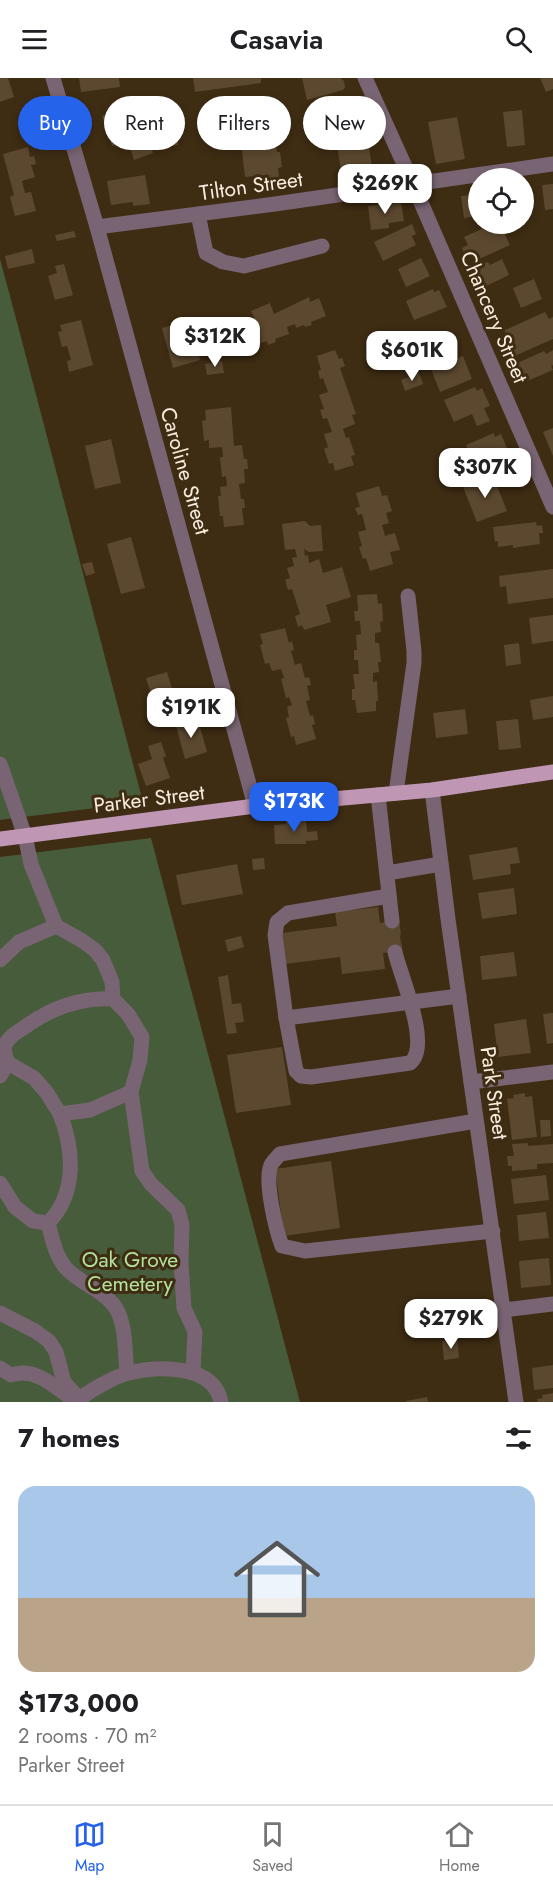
<!DOCTYPE html>
<meta charset="utf-8">
<style>
body{margin:0;font-family:Jost,sans-serif;background:#f6f6f6;color:#202124;height:100vh;display:flex;flex-direction:column;font-size:22px;white-space:nowrap}
*{box-sizing:border-box;margin:0}
p{font-size:20px;color:#757577}
.icon{flex:none;width:33px;height:33px;fill:none;stroke:currentColor;stroke-width:2;stroke-linecap:round;stroke-linejoin:round}
.map{position:relative;height:1324px;overflow:hidden}
.drawer{display:flex;flex-direction:column;background:#fff;flex:1}
.drawer>*{flex:none}
.guide{position:absolute;left:18px;top:18px;width:518px;height:54px;display:flex;gap:12px}
.controls{position:absolute;left:468px;top:90px;display:grid;gap:12px}
.controls a{display:grid;place-items:center;width:66px;height:66px;border-radius:50%;background:#fff;box-shadow:0 3px 9px #0003;font-size:30px}
.price{position:absolute;translate:-50% -51px;padding:0 14px;border-radius:12px;background:#fff;color:#222;font-size:20px;line-height:39px;filter:drop-shadow(0 2px 3px #0008)}
.price::after{content:'';position:absolute;left:50%;top:36px;width:18px;height:14px;margin-left:-9px;background:inherit;clip-path:polygon(0 0,100% 0,50% 100%)}
.price.selected{background:#2563eb;color:#fff}
ul{padding:0;list-style:none}
li{display:grid;align-content:center;gap:12px;height:318px;padding:0 18px}
li+li{border-top:2px solid #e0e0e0}
li span{display:grid;place-items:center;height:186px;border-radius:18px;color:#555}
li>.icon{margin-inline-start:auto}
span .icon{width:108px;height:108px;fill:#fffc;stroke-width:1}
li b{font-size:26px}
h2{display:flex;justify-content:space-between;align-items:center;height:72px;padding:0 18px;font-size:26px}
.chip{padding:0 21px;border-radius:27px;background:#fff;box-shadow:0 3px 9px #0003;font-size:21px;line-height:54px}
.chip.selected{background:#2563eb;color:#fff}
header{display:flex;justify-content:space-between;align-items:center;height:78px;padding:0 18px;background:#fff;font-size:27px;font-weight:600}
.tabs{display:flex;justify-content:space-around;align-items:center;height:84px;border-top:2px solid #e0e0e0;background:#fff;font-size:16px;color:#757577}
.tabs a{display:grid;justify-items:center;gap:3px}
.tabs .selected{color:#2563eb}
.map>svg:first-child{display:block}
</style>
<header><svg class="icon" aria-label="menu" viewBox="0 0 24 24"><path d="M4 6h16M4 12h16M4 18h16"/></svg>Casavia<svg class="icon" aria-label="search" viewBox="0 0 24 24"><circle cx="10" cy="10" r="6"/><path d="M15 15l6 6"/></svg></header>
<div class="map">
<svg width="553" height="1324" viewBox="0 0 553 1324">
<rect width="100%" height="100%" fill="#3e2c13"/>
<g fill="#465c3a">
<path d="M0 181 18 248 143 724 0 742Z"/>
<path d="M151 760 300 1324H0V779Z"/>
</g>
<g fill="#5c482f">
<path d="M0 0H8L14 19 0 24Z"/>
<path d="M79 0H119L120 9 81 14Z"/>
<path d="M193 0H261V5L195 14Z"/>
<path d="M302 0H340L344 3 345 9 343 12 307 22Z"/>
<path d="M540 0H553V11L546 14Z"/>
<path d="M356 24 357 30 363 28 365 41 362 42 360 49 324 59 318 33Z"/>
<path d="M126 30 136 61 112 68 102 38Z"/>
<path d="M522 32 525 67 507 69 503 34Z"/>
<path d="M457 39 465 81 436 86 428 44Z"/>
<path d="M255 41 257 58 236 60 234 44Z"/>
<path d="M176 49 178 67 157 69 155 51Z"/>
<path d="M148 61 153 75 134 82 129 67Z"/>
<path d="M257 63 258 70 276 68 277 74H280L282 89 278 90 279 100 268 101V97L245 99 241 65Z"/>
<path d="M368 63 372 89 341 93 337 67Z"/>
<path d="M28 69 30 79 34 78 36 86 31 87 35 99 22 103 25 115 31 114 36 133 15 138 10 119 14 117 3 76Z"/>
<path d="M145 97 150 126 133 128V124L111 127 107 103Z"/>
<path d="M553 106V131L545 132 542 107Z"/>
<path d="M478 111V138L464 140 461 118 473 117 472 112Z"/>
<path d="M401 124 404 143 389 145V150L371 152 368 128Z"/>
<path d="M412 146 416 156 412 158 416 167 383 183 374 164Z"/>
<path d="M493 146H500L510 167 475 183 471 175 465 178 462 170 468 167 464 159Z"/>
<path d="M74 153 76 159 57 163 55 157Z"/>
<path d="M32 171 35 185 8 191 5 178Z"/>
<path d="M421 180 430 198 406 209 398 191Z"/>
<path d="M502 181 509 197 482 210 475 194 483 190 481 187 488 184 490 187Z"/>
<path d="M64 186 73 217 55 222 48 198 57 195 55 188Z"/>
<path d="M534 201 542 221 521 230 513 210Z"/>
<path d="M433 211 434 214 439 212 447 229 414 242 406 223Z"/>
<path d="M309 219 310 224 319 220 326 238 311 244 312 247 305 249 304 247 296 250 295 246 287 249 289 256 275 261 276 264 268 267 267 263 252 268 243 246 255 241 251 233 270 225 274 236Z"/>
<path d="M545 234 549 241 553 239V261L510 280 504 265 505 252Z"/>
<path d="M81 242 93 287 69 294 67 283 71 282 67 268 62 269 58 254 62 253 60 247Z"/>
<path d="M189 242 200 282 173 290 162 250Z"/>
<path d="M335 272 339 281 342 280 345 288 340 290 356 336 352 337 355 346 343 351 346 360 349 359 355 377 351 378 354 387 335 393 333 385 329 386 324 371 328 369 324 356 332 354 327 340 323 341 320 332 324 331 319 317 328 314 323 300 320 301 318 293 321 292 317 278Z"/>
<path d="M553 272V287L551 288 553 292 525 304 523 299 519 301 513 287 544 273 546 276Z"/>
<path d="M463 278 472 301 440 314 431 291Z"/>
<path d="M222 283 224 295 207 297 205 286Z"/>
<path d="M419 295 423 306 405 313 401 302Z"/>
<path d="M475 309 477 313 482 310 490 328 484 330 490 343 477 348 472 336 454 344 444 322Z"/>
<path d="M231 329 234 368 242 367 244 381H247L248 391H244L245 405 239 406 241 421H244L245 430H242L244 447 224 449 223 438H220L218 418H221L220 409 227 408 226 398 222 399 220 379H223L222 369 209 370V362L204 363 202 343 206 342 205 332Z"/>
<path d="M553 350V378L543 354Z"/>
<path d="M494 355 495 359 501 356 508 373 476 388 466 367Z"/>
<path d="M111 361 121 405 95 411 85 368Z"/>
<path d="M493 398 507 433 477 444 463 409Z"/>
<path d="M379 408 382 418 387 417 392 433 386 435 389 445 382 447 385 458 395 455 400 472 390 474 393 486 370 493 366 480 363 481 359 469 362 468 358 454 366 452 362 436 358 437 355 430 360 429 356 415Z"/>
<path d="M305 443 310 448 321 447 323 473 309 474 304 471 305 478 308 477 309 485 319 481 323 495 342 489 351 519 326 527 331 544 304 552 302 547 298 549 295 538 300 536 292 511 288 512 285 502 290 500 287 490 294 488 292 480 297 479 295 471 285 472 282 446Z"/>
<path d="M536 444 537 448 542 447 543 455H539L540 466 513 470V467L498 469V463L495 464 493 449Z"/>
<path d="M131 459 145 510 121 516 107 466Z"/>
<path d="M92 484 95 495 86 498 82 486Z"/>
<path d="M553 491V520L508 526 506 508 500 509 499 498Z"/>
<path d="M377 516 378 526 382 525 383 543 380 544 381 554 375 555V565H379L381 584H378L379 594 373 595V604L377 603 378 623H376V633L357 635 355 622H352V611H355L353 596H359L358 582H354V572H357L356 557 361 556 360 543H355L354 533H358L357 517Z"/>
<path d="M553 537V563L532 566 529 540Z"/>
<path d="M285 550 289 565 292 563 294 572 291 573 295 587 301 585 305 600 309 599 311 607 307 608 310 622 306 623 310 638 313 637 315 646 312 647 316 661 296 667 294 658 291 659 286 640 289 639 287 629 292 627 289 619 286 620 281 601 284 600 281 591 272 593 269 585 265 586 260 567 263 566 260 556Z"/>
<path d="M519 565 521 586 506 588 504 567Z"/>
<path d="M167 594 174 617 153 623 146 600Z"/>
<path d="M553 618V639L533 642 530 622Z"/>
<path d="M465 631 468 656 436 660 433 635Z"/>
<path d="M518 641 521 670 499 672 496 643Z"/>
<path d="M198 642 207 674 185 681 176 648Z"/>
<path d="M161 664 166 678 163 680 170 700 146 708 138 686 152 681 148 668Z"/>
<path d="M306 742 307 754 317 753 318 762 306 763V766H275L274 747 286 746V743Z"/>
<path d="M517 769 520 785 510 786 511 796 473 802 469 777Z"/>
<path d="M264 780 265 791 253 792 252 781Z"/>
<path d="M237 786 243 816 182 827 176 797Z"/>
<path d="M514 810 517 836 482 841 478 815Z"/>
<path d="M378 829 380 845 398 842 402 873 383 875 385 891 342 896 340 879 285 886 281 855 337 848 335 834Z"/>
<path d="M241 858 244 869 228 874 225 862Z"/>
<path d="M514 874 517 898 482 902 480 878Z"/>
<path d="M228 897 232 926 241 925 244 944 235 945 237 955 227 956 218 899Z"/>
<path d="M553 935V965L547 966 543 936Z"/>
<path d="M526 941 531 975 498 979 494 946Z"/>
<path d="M282 969 291 1027 236 1035 227 977Z"/>
<path d="M525 1015V1019L532 1018 537 1059 512 1062 507 1021 514 1020 513 1017Z"/>
<path d="M540 1042H550L551 1058 541 1059Z"/>
<path d="M528 1065V1068L553 1066V1085L537 1086V1091L512 1093V1088H508L507 1078H514L512 1066Z"/>
<path d="M331 1083 340 1150 284 1158 275 1091Z"/>
<path d="M546 1097 549 1122 514 1126 511 1101Z"/>
<path d="M546 1134 549 1160 519 1163 517 1137Z"/>
<path d="M549 1180 551 1207 521 1210 519 1183Z"/>
<path d="M457 1261 459 1280 444 1282 442 1263Z"/>
<path d="M553 1287V1310L534 1312 532 1290Z"/>
<path d="M553 1315V1324H538L537 1321 543 1320 542 1317Z"/>
<path d="M427 1319 428 1324H406V1323Z"/>
</g>
<g fill="none" stroke-linecap="round" stroke-linejoin="round">
<path stroke="#5a4932" stroke-width="15" stroke-dasharray="15 8" stroke-linecap="butt" d="M392 843 395 874"/>
<g stroke="#786472" stroke-width="15">
<path d="M53 0 97 149 255 728"/>
<path d="M365 0 413 106 553 429"/>
<path d="M198 136 206 175 223 184 244 188 322 168"/>
<path d="M97 149 275 126 553 86"/>
<path d="M0 686 25 758 31 786 56 848 81 862 95 872 103 882 112 904 113 921 128 936 142 959 140 982 131 1014 142 1093 151 1106 178 1132 182 1147 181 1185 184 1230 195 1254 193 1294"/>
<path d="M432 712 448 841 516 1324"/>
<path d="M396 715 414 585V573L408 518"/>
<path d="M378 717 392 843"/>
<path d="M387 795 441 786"/>
<path d="M389 818 288 835 277 844 275 857 286 940 296 993 301 998 311 999 410 985C432 968 400 897 395 874"/>
<path d="M0 882 19 864 56 848"/>
<path d="M286 940 459 918"/>
<path d="M8 985 34 1000 47 1015 60 1036 90 1032 131 1014"/>
<path d="M0 998 8 985C6 980 3 973 5 967 8 960 15 955 22 951 49 931 79 919 113 921"/>
<path d="M471 1004 553 994"/>
<path d="M476 1043 280 1076C277 1080 273 1083 271 1087 264 1103 276 1152 282 1168L305 1173 493 1153"/>
<path d="M0 1105 15 1129 33 1143 48 1145C77 1116 74 1072 60 1036"/>
<path d="M48 1145C52 1159 55 1177 65 1189 79 1206 108 1213 118 1234 126 1251 125 1277 127 1295"/>
<path d="M504 1232 553 1226"/>
<path d="M0 1235 35 1253 49 1263 56 1274 64 1304 79 1321"/>
<path d="M0 1290 11 1297C33 1289 52 1306 68 1318"/>
<path d="M76 1324C87 1314 115 1298 129 1295 158 1288 214 1286 221 1324"/>
</g>
<path stroke="#bf96b4" stroke-width="15" d="M0 761 255 728 432 712 553 694"/>
</g>
<g text-anchor="middle" dominant-baseline="central" stroke-width="6" stroke-linejoin="round" paint-order="stroke">
<g font-size="21" fill="#faeedf" stroke="#3e2c13">
<text transform="translate(251 108) rotate(-8)">Tilton Street</text>
<text transform="translate(494 239) rotate(67)">Chancery Street</text>
<text transform="translate(185 393) rotate(74)">Caroline Street</text>
<text transform="translate(149 721) rotate(-7)">Parker Street</text>
<text transform="translate(494 1015) rotate(82)">Park Street</text>
</g>
<g font-size="21" fill="#b3e29c" stroke="#3e2c13">
<text x="130" y="1182">Oak Grove<tspan x="130" dy="24">Cemetery</tspan></text>
</g>
</g>
</svg>
<div class="controls">
<a><svg class="icon" aria-label="locate" viewBox="0 0 24 24"><circle cx="12" cy="12" r="6"/><path d="M12 2v4M12 18v4M2 12h4M18 12h4"/></svg></a>
</div>
<b class="price" style="left:385px;top:137px">$269K</b>
<b class="price" style="left:215px;top:290px">$312K</b>
<b class="price" style="left:412px;top:304px">$601K</b>
<b class="price" style="left:485px;top:421px">$307K</b>
<b class="price" style="left:191px;top:661px">$191K</b>
<b class="price selected" style="left:294px;top:755px">$173K</b>
<b class="price" style="left:451px;top:1272px">$279K</b>
<div class="guide">
<a class="chip selected">Buy</a>
<a class="chip">Rent</a>
<a class="chip">Filters</a>
<a class="chip">New</a>
</div>
</div>
<section class="drawer">
<h2>7 homes<svg class="icon" aria-label="filters" viewBox="0 0 24 24"><path d="M4 7h16M4 17h16"/><circle cx="9" cy="7" r="2"/><circle cx="15" cy="17" r="2"/></svg></h2>
<ul>
<li><span style="background:linear-gradient(#a9c7e8 60%,#b9a48a 0)"><svg class="icon" aria-label="home" viewBox="0 0 24 24"><path d="M3 11l9-7 9 7M6 9v11h12V9"/></svg></span><div><b>$173,000</b><p>2 rooms · 70 m²</p><p>Parker Street</p></div></li>
</ul>
</section>
<nav class="tabs">
<a class="selected"><svg class="icon" aria-label="map" viewBox="0 0 24 24"><path d="M3 6l6-2 6 2 6-2v14l-6 2-6-2-6 2zM9 4v14M15 6v14"/></svg>Map</a>
<a><svg class="icon" aria-label="saved" viewBox="0 0 24 24"><path d="M7 4h10v16l-5-4-5 4z"/></svg>Saved</a>
<a><svg class="icon" aria-label="home" viewBox="0 0 24 24"><path d="M3 11l9-7 9 7M6 9v11h12V9"/></svg>Home</a>
</nav>
